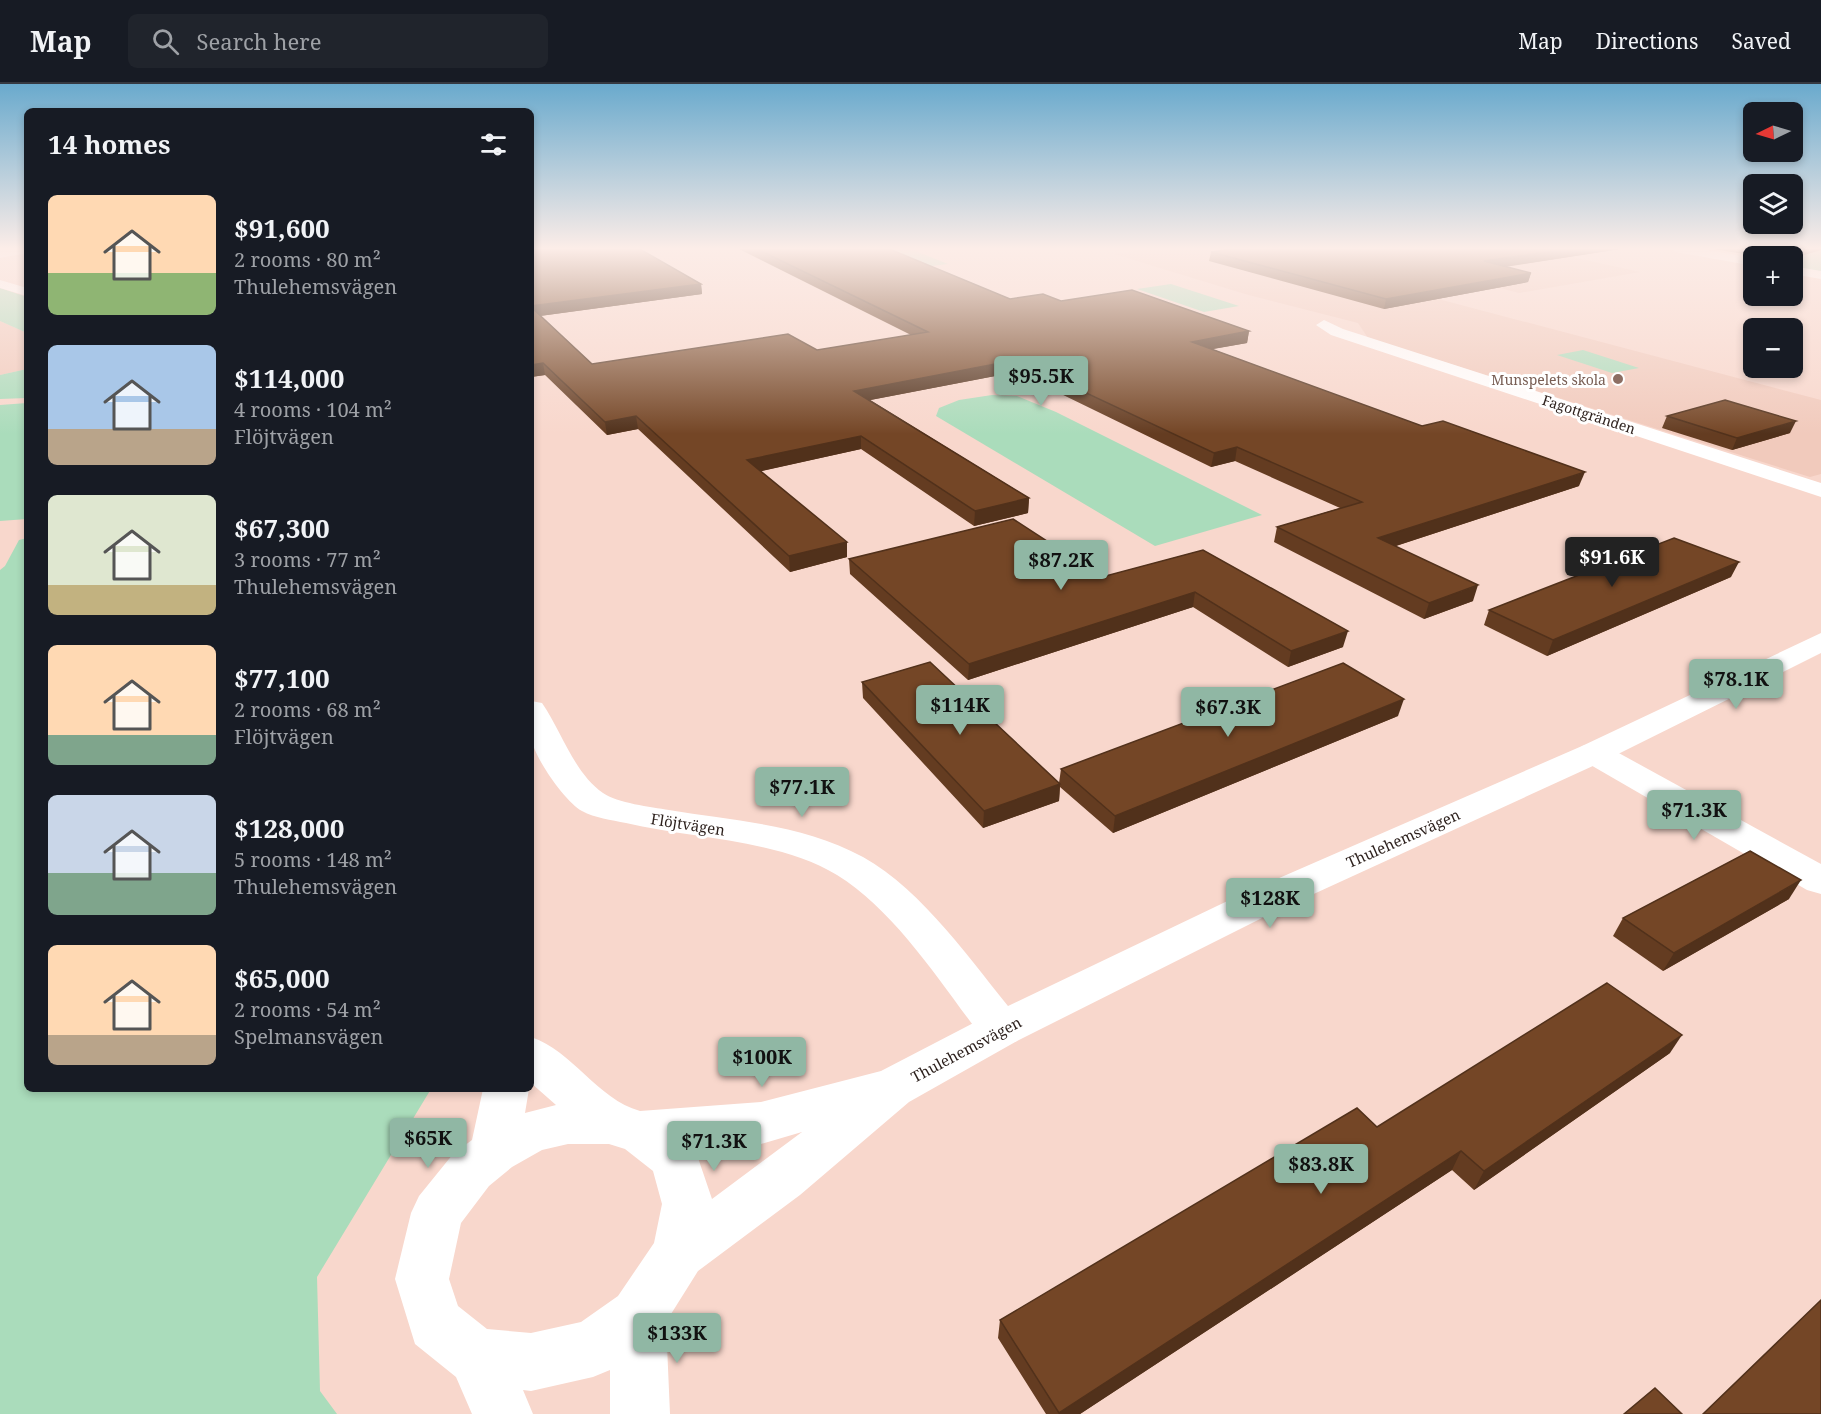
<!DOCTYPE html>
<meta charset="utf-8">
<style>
body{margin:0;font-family:"Noto Serif",serif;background:#20242c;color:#f1f3f6;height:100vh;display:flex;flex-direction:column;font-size:22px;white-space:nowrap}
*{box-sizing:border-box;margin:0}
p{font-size:20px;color:#9ea1a6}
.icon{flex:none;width:33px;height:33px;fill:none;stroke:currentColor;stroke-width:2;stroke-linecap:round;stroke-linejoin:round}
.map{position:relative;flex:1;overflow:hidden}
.details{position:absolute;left:24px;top:24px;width:510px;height:984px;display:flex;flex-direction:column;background:#171b24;border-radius:9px;box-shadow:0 3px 9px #0003}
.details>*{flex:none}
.needle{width:39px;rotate:265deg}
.buttons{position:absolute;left:1743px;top:18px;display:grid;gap:12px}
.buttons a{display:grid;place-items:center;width:60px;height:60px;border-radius:9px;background:#171b24;box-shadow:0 3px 9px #0003;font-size:30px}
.price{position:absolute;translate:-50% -51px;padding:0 14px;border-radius:6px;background:#90b7a4;color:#111;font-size:20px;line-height:39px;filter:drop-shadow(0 2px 3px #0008)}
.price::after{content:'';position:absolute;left:50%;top:36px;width:18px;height:14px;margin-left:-9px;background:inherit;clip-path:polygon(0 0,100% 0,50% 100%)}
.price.on{background:#222;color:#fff}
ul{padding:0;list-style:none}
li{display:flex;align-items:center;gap:18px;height:150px;padding:0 24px}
li span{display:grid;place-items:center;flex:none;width:168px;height:120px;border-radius:9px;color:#555}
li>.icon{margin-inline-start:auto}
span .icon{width:72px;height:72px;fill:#fffc;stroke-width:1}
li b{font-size:26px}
h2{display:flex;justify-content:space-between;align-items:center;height:72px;padding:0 24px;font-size:26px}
header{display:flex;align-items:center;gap:36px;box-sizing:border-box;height:84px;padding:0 30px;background:#171b24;border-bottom:2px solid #363941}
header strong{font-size:28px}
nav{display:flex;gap:33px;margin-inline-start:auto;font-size:21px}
.search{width:420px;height:54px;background:#20242c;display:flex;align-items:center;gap:15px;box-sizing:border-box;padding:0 21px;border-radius:9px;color:#9ea1a6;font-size:22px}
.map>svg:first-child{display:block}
</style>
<header>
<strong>Map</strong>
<div class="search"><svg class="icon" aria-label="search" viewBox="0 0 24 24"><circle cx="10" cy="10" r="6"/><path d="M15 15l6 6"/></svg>Search here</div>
<nav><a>Map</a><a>Directions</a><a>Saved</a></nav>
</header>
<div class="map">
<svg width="1821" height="1330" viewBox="0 0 1821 1330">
<rect width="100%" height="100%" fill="#f8d7cc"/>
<g fill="#f1cabc">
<path d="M1156 164H1219L1333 194 1427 212 1821 316V390L1810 393 1368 254 1358 239 1245 210 1114 170Z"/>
<path d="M1348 164H1531L1640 188 1519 209Z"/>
<path d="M0 237 27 249V285L0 291Z"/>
</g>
<g fill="#aadcbb">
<path d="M877 164H908L948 180 923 183Z"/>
<path d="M1814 164H1821V188L1793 186 1792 172H1785Z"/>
<path d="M1171 200 1239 222 1204 228 1137 205Z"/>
<path d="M0 204 27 213V249L0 237Z"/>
<path d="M1583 266 1639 284 1612 289 1557 271Z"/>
<path d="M27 285V314L0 315V291Z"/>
<path d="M992 311 1017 312 1056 328 1262 431 1155 462 936 332 939 324 959 316Z"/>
<path d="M27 319V435L0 437V321Z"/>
<path d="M27 454V1005H431L317 1193 320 1307 337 1330H0V486L5 482 19 456Z"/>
</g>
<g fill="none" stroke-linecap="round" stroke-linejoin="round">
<g fill="#fff" fill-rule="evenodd">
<path d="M14 164H27V169L0 174V166Z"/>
<path d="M1670 164H1695L1754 174V182L1676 168Z"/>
<path d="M1792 182 1821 187V195L1792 190Z"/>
<path d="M1324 236 1343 245 1821 399V413L1331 251 1316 241Z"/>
<path d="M531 617 542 619C562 648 574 689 603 709 617 719 651 723 669 726 734 737 803 740 863 773 923 806 973 880 1017 933L1023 945 1017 957 1001 963 985 957C943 903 897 828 837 791 778 755 693 755 626 739 611 736 595 734 582 727 565 718 533 672 531 653 529 641 531 628 531 617Z"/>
<path d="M1594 659 1606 662 1821 780V810L1807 806 1582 676 1577 669 1582 662Z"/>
</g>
<g fill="#fff" fill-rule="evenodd">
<path d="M0 196 27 204V212L0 204Z"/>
<path d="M1821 549V569L1606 676 1268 831 1017 957 909 1018 800 1111 698 1187 666 1238 670 1330H610V1286L593 1293 531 1307 523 1306 533 1330H472L456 1293 415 1260 395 1195 411 1129 419 1112 453 1070 472 1056 483 1005H529L525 1029 556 1021 531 999V953C573 967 597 1015 640 1027L761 1018 881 987 985 933 1240 811 1582 662ZM802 1048 712 1115 695 1065 761 1060ZM568 1060H609L625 1065 653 1087 662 1120 654 1159 618 1212 581 1238 531 1249 487 1245 458 1222 449 1195 461 1139 489 1102 512 1083 542 1066Z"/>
</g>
</g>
<g fill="#643c21">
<path d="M531 164 701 200 702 210 540 232 592 280 817 266 911 251 737 164H887L1010 215 1061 217 1249 247 1247 259 1212 265 1579 402 1396 462 1473 517 1424 535 1274 458 1277 443 1340 424 1235 377 1211 383 1016 288 870 316 1029 414 1028 429 974 442 861 365 761 387 847 473 790 488 638 345 607 351 545 291 531 293Z"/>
<path d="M1241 164H1627L1505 183 1531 189 1528 198 1384 225 1209 177 1211 168Z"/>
<path d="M1707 164H1821L1798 173 1765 164 1744 170Z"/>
<path d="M1667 332 1790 349 1732 366 1662 344Z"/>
<path d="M1203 466 1343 563 1288 583 1193 523 968 596 850 490 849 475 1102 493Z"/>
<path d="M1731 493 1547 572 1484 541 1489 526Z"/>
<path d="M862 598 1059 699 1061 685 1398 632 1113 749 1060 703 1059 717 983 744 863 614Z"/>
<path d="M1789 815 1663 887 1613 852 1623 834Z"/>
<path d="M1670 969 1474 1106 1452 1086 1080 1330H1046L998 1254 1000 1236 1377 1043Z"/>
</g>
<g fill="#51311b">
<path d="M1576 164H1627L1482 186 1484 177Z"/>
<path d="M1746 164H1766H1765L1744 170Z"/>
<path d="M1806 164H1821V166L1798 173 1802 165Z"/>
<path d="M1531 189 1528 198 1384 225 1386 215Z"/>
<path d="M701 200 702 210 532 233 531 227V222Z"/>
<path d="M1249 247 1247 259 1191 269 1192 258Z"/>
<path d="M1016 276V288L855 319 854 307Z"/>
<path d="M543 279 545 291 531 293V281Z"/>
<path d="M636 332 638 345 607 351 605 338Z"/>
<path d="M1796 337 1790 349 1732 366 1737 354Z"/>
<path d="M861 352V365L749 390 747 376Z"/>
<path d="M1237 363 1235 377 1211 383 1214 369Z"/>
<path d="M1585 388 1579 402 1374 469 1378 454Z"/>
<path d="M1029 414 1028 429 974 442 975 427Z"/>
<path d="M847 458V473L790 488 789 472Z"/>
<path d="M1739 478 1731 493 1547 572 1553 556Z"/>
<path d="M1478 501 1473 517 1424 535 1429 519Z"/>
<path d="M1195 508 1193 523 968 596 969 580Z"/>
<path d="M1348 547 1343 563 1288 583 1291 567Z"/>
<path d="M1404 615 1398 632 1113 749 1115 732Z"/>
<path d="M1060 700 1059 717 983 744 984 727Z"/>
<path d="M1801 796 1789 815 1663 887 1674 869Z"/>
<path d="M1682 951 1670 969 1474 1106 1484 1087Z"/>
<path d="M1461 1067 1452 1086 1080 1330H1059V1329Z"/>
</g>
<g fill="#744626" stroke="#51311b" stroke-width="1.5">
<path d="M531 164H638L701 200 531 222Z"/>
<path d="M755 164H887L1010 215 1043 210 1061 217 1132 206 1249 247 1192 258 1422 342 1443 337 1585 388 1378 454 1478 501 1429 519 1277 443 1362 418 1237 363 1214 369 1016 276 854 307 1029 414 975 427 861 352 747 376 847 458 789 472 636 332 605 338 543 279 531 281V223L592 280 788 250 817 266 928 248Z"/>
<path d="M1241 164H1576L1484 177 1531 189 1386 215 1211 168Z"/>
<path d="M1725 316 1796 337 1737 354 1667 332Z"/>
<path d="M1013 435 1102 493 1203 466 1348 547 1291 567 1195 508 969 580 849 475Z"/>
<path d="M1674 454 1739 478 1553 556 1489 526Z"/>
<path d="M930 578 1060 700 984 727 862 598Z"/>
<path d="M1343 579 1404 615 1115 732 1061 685Z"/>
<path d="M1750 767 1801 796 1674 869 1623 834Z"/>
<path d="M1607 899 1682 951 1484 1087 1461 1067 1059 1329 1000 1236 1357 1024 1377 1043Z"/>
<path d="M1821 1216V1330H1703Z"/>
<path d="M1655 1304 1682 1330H1624Z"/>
</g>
<linearGradient id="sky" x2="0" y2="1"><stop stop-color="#6aaacd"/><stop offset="0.47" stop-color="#fcede8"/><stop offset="1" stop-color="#fcede8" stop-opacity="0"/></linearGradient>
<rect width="1821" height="350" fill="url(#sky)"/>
<circle fill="#8d6e63" stroke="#fff" stroke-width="2" cx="1618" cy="295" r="6"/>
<g text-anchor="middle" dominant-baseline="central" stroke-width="6" stroke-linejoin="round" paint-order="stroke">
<g font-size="14" fill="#785e54" stroke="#fff" text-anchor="end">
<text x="1606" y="295">Munspelets skola</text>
</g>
<g font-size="14" fill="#2b1f1b" stroke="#fff">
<text transform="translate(1589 330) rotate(18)">Fagottgränden</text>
</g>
<g font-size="15" fill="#2b1f1b" stroke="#fff">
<text transform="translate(688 740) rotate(9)">Flöjtvägen</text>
<text transform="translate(1403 754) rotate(-24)">Thulehemsvägen</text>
<text transform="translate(966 965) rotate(-28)">Thulehemsvägen</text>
</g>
</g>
</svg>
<div class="buttons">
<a><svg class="needle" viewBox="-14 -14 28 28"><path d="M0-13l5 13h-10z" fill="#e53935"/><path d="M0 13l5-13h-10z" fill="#9ea1a6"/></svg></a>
<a><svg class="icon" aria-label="layers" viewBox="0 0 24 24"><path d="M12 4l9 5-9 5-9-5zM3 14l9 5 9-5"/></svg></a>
<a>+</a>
<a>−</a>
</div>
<b class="price" style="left:1041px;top:323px">$95.5K</b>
<b class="price on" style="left:1612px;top:504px">$91.6K</b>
<b class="price" style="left:1061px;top:507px">$87.2K</b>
<b class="price" style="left:1736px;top:626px">$78.1K</b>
<b class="price" style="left:960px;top:652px">$114K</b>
<b class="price" style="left:1228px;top:654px">$67.3K</b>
<b class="price" style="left:802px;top:734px">$77.1K</b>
<b class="price" style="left:1694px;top:757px">$71.3K</b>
<b class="price" style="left:1270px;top:845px">$128K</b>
<b class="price" style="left:762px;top:1004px">$100K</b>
<b class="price" style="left:428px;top:1085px">$65K</b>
<b class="price" style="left:714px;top:1088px">$71.3K</b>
<b class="price" style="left:1321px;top:1111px">$83.8K</b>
<b class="price" style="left:677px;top:1280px">$133K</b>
<section class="details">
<h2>14 homes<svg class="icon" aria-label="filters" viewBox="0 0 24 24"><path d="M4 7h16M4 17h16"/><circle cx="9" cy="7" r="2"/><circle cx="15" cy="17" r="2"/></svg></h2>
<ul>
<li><span style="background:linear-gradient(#ffd9b3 65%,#8fb573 0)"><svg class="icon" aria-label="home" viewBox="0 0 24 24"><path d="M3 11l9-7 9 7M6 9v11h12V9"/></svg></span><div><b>$91,600</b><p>2 rooms · 80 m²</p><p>Thulehemsvägen</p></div></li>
<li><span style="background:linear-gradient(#a9c7e8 70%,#b9a48a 0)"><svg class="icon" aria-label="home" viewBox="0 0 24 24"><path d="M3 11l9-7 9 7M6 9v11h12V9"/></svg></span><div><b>$114,000</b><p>4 rooms · 104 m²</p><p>Flöjtvägen</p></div></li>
<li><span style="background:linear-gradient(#dfe7d0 75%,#c2b280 0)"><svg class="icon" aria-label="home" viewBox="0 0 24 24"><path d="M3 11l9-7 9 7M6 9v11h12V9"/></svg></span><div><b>$67,300</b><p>3 rooms · 77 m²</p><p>Thulehemsvägen</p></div></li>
<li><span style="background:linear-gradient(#ffd9b3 75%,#7fa58c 0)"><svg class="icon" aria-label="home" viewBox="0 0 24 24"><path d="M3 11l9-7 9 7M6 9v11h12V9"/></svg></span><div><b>$77,100</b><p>2 rooms · 68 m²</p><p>Flöjtvägen</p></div></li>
<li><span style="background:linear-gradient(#c9d6e8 65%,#7fa58c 0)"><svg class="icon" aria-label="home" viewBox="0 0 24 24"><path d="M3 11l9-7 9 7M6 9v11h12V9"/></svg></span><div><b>$128,000</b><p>5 rooms · 148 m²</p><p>Thulehemsvägen</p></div></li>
<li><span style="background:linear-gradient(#ffd9b3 75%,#b9a48a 0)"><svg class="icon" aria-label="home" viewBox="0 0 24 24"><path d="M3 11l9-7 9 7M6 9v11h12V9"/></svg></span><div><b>$65,000</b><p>2 rooms · 54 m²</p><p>Spelmansvägen</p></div></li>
</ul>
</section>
</div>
